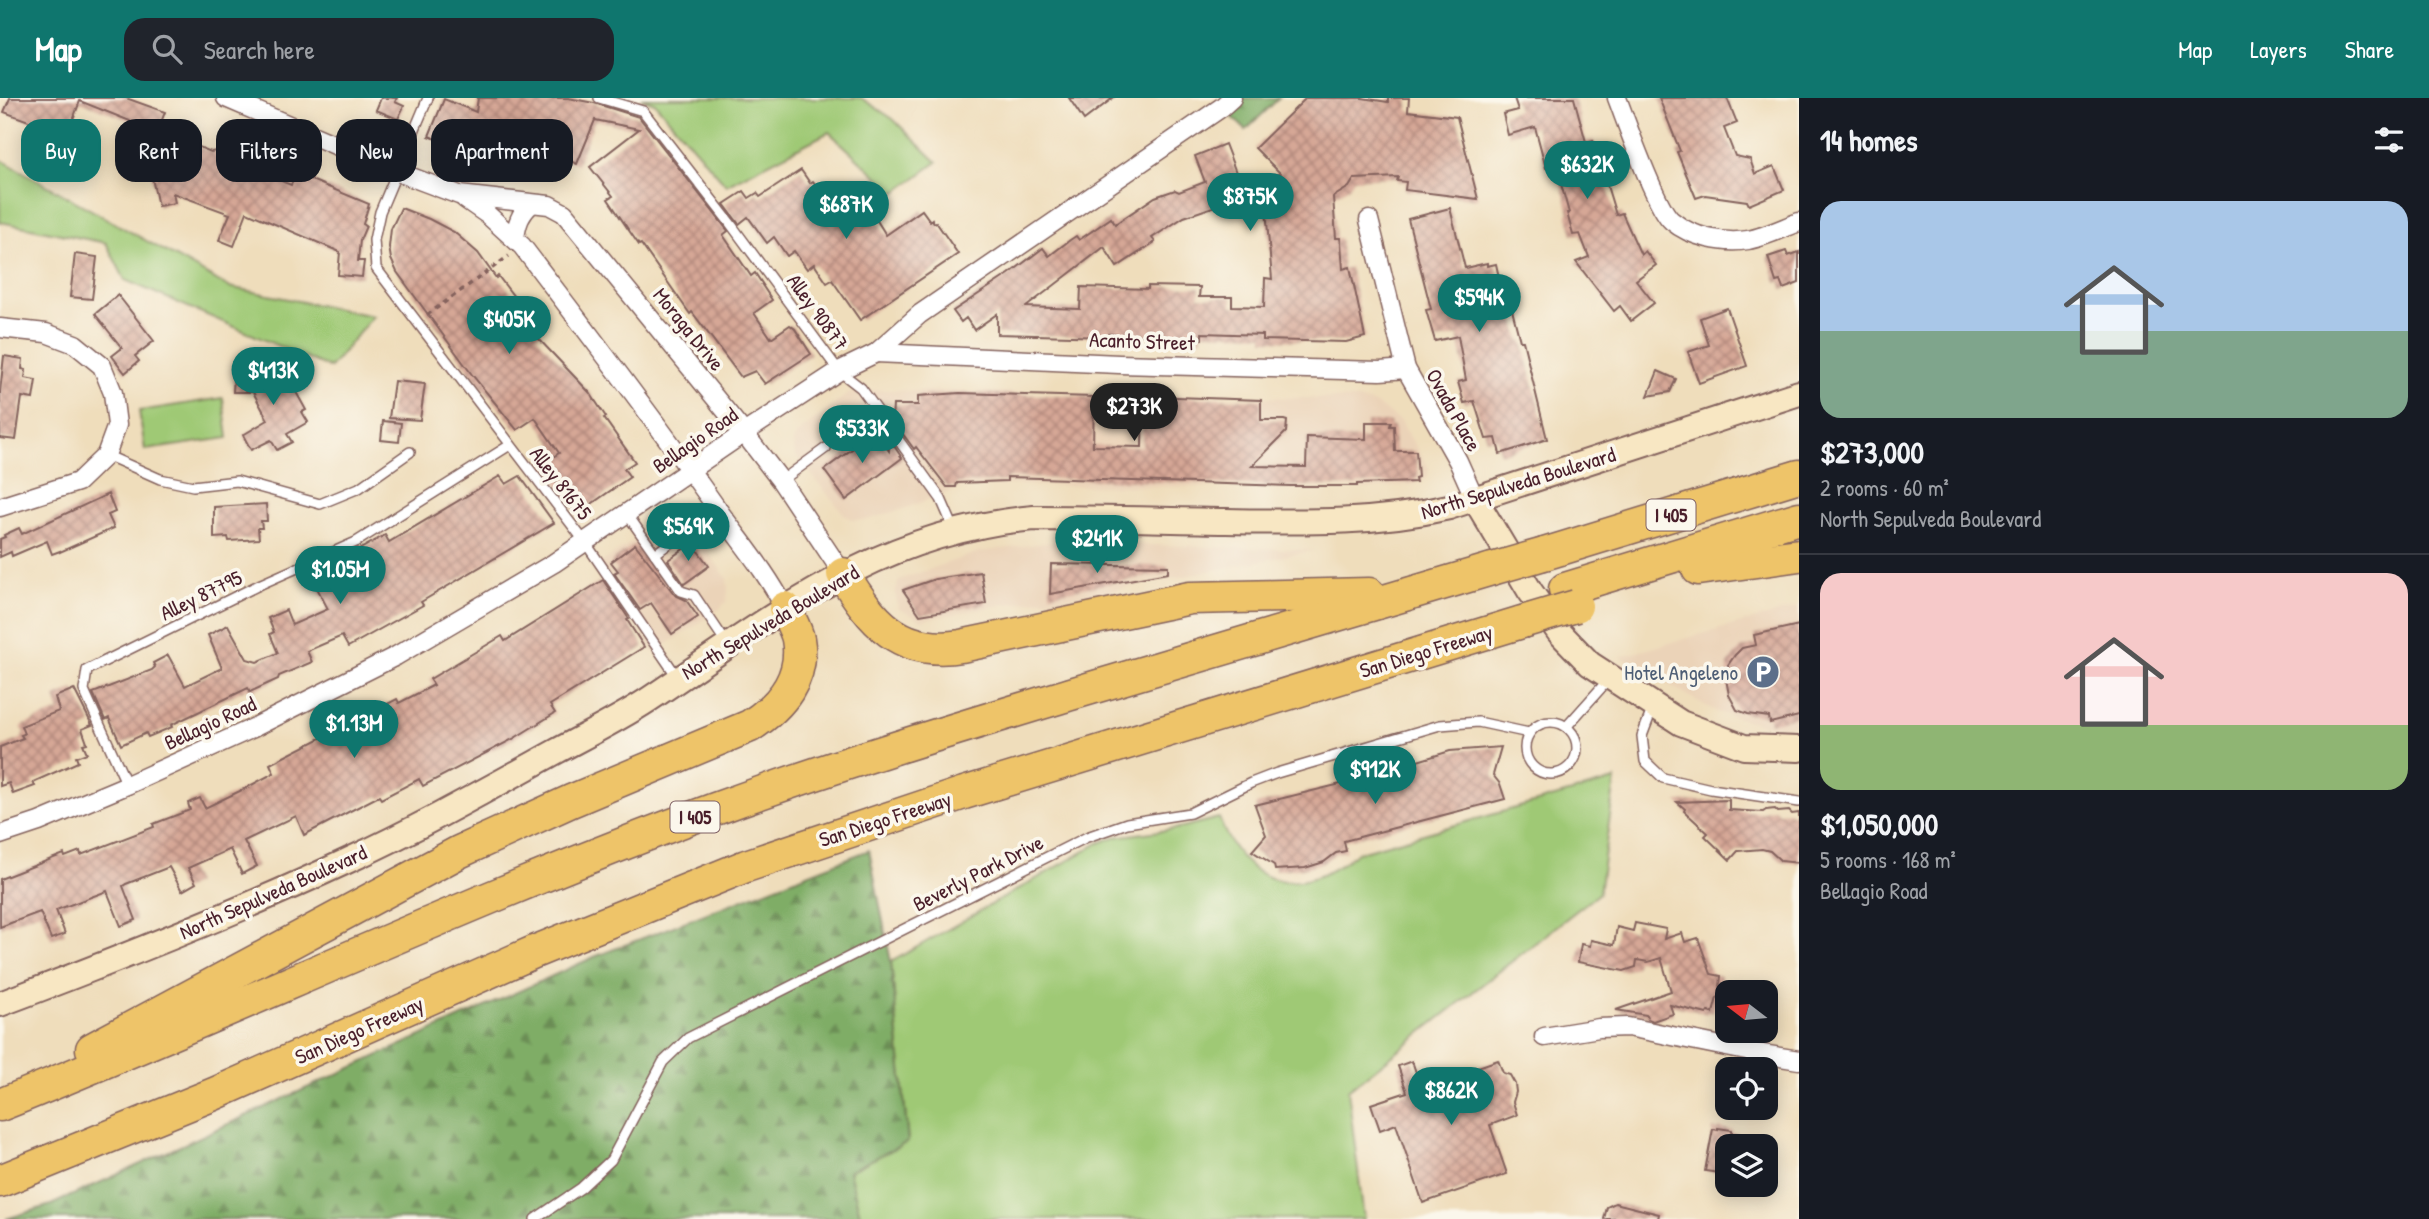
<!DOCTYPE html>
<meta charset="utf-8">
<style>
body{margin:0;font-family:"Patrick Hand",sans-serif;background:#20242c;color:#f1f3f6;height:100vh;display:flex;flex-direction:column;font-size:26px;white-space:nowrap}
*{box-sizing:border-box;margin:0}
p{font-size:23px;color:#9ea1a6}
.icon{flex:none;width:38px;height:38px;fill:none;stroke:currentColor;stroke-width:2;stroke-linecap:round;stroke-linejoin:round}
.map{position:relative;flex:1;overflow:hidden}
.drawer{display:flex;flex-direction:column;background:#171b24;width:630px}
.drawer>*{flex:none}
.hud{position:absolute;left:21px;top:21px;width:665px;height:63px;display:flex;gap:14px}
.needle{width:46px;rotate:286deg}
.fabs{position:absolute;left:1715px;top:882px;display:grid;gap:14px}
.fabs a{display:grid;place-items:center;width:63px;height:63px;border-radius:14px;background:#171b24;box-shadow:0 4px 18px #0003;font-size:35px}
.price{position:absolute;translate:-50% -60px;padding:0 16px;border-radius:24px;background:#0f766e;color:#fff;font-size:23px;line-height:46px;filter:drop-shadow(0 2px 4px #0008)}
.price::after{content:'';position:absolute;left:50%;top:42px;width:21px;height:16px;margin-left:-10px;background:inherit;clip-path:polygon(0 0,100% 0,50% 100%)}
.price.active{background:#222;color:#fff}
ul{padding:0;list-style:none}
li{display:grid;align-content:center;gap:14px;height:371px;padding:0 21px}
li+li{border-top:2px solid #363941}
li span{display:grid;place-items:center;height:217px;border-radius:21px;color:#555}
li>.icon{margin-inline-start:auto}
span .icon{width:126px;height:126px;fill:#fffc;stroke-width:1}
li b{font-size:30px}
h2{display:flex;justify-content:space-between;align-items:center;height:84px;padding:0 21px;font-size:30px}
.tag{padding:0 24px;border-radius:21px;background:#171b24;box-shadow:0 4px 18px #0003;font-size:24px;line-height:63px}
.tag.active{background:#0f766e;color:#fff}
header{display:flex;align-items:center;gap:42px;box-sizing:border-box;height:98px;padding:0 35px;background:#0f766e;color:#fff}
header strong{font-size:33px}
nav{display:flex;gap:38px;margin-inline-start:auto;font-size:24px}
.search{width:490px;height:63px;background:#20242c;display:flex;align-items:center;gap:18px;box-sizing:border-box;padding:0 24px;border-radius:21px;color:#9ea1a6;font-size:26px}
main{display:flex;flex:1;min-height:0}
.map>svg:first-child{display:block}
</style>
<header>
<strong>Map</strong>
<div class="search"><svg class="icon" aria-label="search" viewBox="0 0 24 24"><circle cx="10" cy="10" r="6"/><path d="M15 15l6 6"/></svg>Search here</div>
<nav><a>Map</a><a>Layers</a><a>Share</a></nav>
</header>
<main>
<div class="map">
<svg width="1799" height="1121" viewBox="0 0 1799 1121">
<defs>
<pattern id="forest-firs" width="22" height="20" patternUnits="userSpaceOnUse" patternTransform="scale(1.75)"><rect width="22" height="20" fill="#7fad66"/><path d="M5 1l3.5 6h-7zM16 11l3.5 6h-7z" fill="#6a8c54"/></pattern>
<pattern id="building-cross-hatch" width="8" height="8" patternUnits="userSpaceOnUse" patternTransform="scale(1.75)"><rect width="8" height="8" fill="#d6a796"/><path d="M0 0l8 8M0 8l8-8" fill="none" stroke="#b0877b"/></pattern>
</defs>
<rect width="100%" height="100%" fill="#fbf7ec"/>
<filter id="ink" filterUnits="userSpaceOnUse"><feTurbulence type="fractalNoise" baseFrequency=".0143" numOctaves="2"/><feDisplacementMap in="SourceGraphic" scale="14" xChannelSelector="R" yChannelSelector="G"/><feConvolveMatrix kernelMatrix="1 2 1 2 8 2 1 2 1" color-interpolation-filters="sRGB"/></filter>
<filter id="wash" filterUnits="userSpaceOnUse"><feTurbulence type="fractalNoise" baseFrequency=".00686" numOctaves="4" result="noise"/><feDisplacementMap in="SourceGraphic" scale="28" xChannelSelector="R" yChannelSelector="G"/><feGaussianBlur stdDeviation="1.57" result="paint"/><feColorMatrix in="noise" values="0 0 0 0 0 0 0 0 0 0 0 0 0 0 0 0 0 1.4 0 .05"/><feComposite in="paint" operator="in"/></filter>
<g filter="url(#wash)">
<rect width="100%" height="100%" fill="#efddbb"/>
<g fill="#ebd3b8">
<path d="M876 292 1355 301 1376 306 1400 323 1429 370 1428 377 1426 381 1416 386 1369 391 1014 387 962 389 903 411 866 422H852L845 417 795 357 793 345 797 336 849 295Z"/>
<path d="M679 411 727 481 728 493 726 504 716 514 654 555 598 467Z"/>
<path d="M1052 444 1315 452 1100 495 1006 506 922 522 899 511 895 495 899 482 979 454Z"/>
<path d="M1799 509V627L1771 629 1717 614 1620 559Z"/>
</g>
<g fill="#9fc975" stroke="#747450" stroke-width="2">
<path d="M641 0H861L893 21 937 64 895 95 829 34 726 87 655 5Z"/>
<path d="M0 61 229 189 373 218 330 270 125 182 106 145 0 124Z"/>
<path d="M223 300 228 340 145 352 139 313Z"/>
<path d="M1615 682 1599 795 1348 992 1364 1121H861L849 1073 908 1043 891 864 1099 745 1114 739 1175 731 1219 720C1223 730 1228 741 1234 750 1268 798 1317 789 1356 755Z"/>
</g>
<g fill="url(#forest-firs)" stroke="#646648" stroke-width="2">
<path d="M1232 0H1279L1246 32 1222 9Z"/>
<path d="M869 752 891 864 908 1044 849 1073 861 1121H6L51 1107 594 859Z"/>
</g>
<g id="blocks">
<g fill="url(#building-cross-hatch)">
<path d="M10 0H126L165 14 160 27 196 42 194 47 211 54 232 50 233 59 263 71 261 75 291 87 298 70 313 76 311 82 369 106 363 126 366 128 360 142 358 163H364L362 179 338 177 340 154 247 114 234 148 219 142 230 116 173 95 175 105 158 108 149 66 127 75 119 56 131 26 130 23 80 3 67 37 4 14Z"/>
<path d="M381 0H397L395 4 404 8 398 21 376 12Z"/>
<path d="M478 0H568L594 5 639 19 728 133 723 137 751 178 755 175 763 187H762L772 202 754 215 771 240 790 227 795 231 811 256 765 286 755 273 741 279 692 214 690 216 641 146 639 147 628 131 608 101 613 98 590 69 639 31 595 22 577 66 542 51 538 59 531 56 528 62 523 60 522 62 455 35 450 47 429 38 444 1 476 14Z"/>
<path d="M1069 0H1113L1084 22Z"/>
<path d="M1306 0H1362L1388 4V0H1409L1408 13 1457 19 1478 101 1405 92 1406 84 1397 83 1398 79 1354 81 1349 89 1333 99 1336 140H1340L1341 145 1343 171 1350 169 1365 239 1346 244 1263 242V237L1202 235V241L1108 236V239L997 236V216L974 232 966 220 961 224 953 213 1009 176 1043 150 1049 158 1070 142 1076 138 1079 142 1111 120 1115 126 1155 99 1175 92 1179 94 1205 84 1195 58 1225 46 1245 98 1184 119 1152 140 1155 144 1117 169 1104 149 1026 209 1080 211 1081 189 1148 191V188L1200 189 1199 199H1232V208L1264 209 1265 180 1272 181 1263 77 1281 76 1255 50Z"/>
<path d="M1514 0H1574L1586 44 1593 42 1616 117 1622 115 1641 157 1645 153 1656 167 1636 182 1654 205 1631 223 1620 208 1614 213 1576 164 1589 159 1580 136 1573 137 1567 115H1569L1556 68 1546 70 1535 29 1508 37 1503 16 1518 12Z"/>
<path d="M1659 0H1727L1737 25 1724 30 1735 58 1750 61 1755 76 1774 68 1784 92 1749 107 1747 103 1705 97 1696 100 1677 54 1680 53Z"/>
<path d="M801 72 810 85 813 83 818 90 833 93 841 105 855 107 867 126 876 121 886 137 922 112 930 123 932 121 934 125 936 124 958 156 860 222 832 182 827 185 814 166 807 171 794 153 787 158 774 139 767 145 748 119 739 126 724 106 744 93 749 100 757 95 760 99Z"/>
<path d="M401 110 429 121 454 134 478 155 496 180 498 178 541 234 536 238 590 295 606 319 604 320 635 364 624 371 630 379 577 416 544 365 559 355 535 320 517 332 473 278 397 174 391 161 389 149 391 131Z"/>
<path d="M1450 110 1465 170 1487 165V168L1496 166 1505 206 1510 204 1520 243H1523L1547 341 1500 356 1496 340 1486 341 1474 303 1464 305 1458 284 1466 282 1458 238 1435 243 1426 212 1431 211 1408 121Z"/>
<path d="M1786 153 1788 158 1799 154V185L1783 191 1780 183 1776 184 1768 159Z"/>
<path d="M75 156 97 159 92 201 70 199Z"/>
<path d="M118 197 154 243 135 258 139 263 125 275 112 258 122 250 95 216Z"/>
<path d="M1727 210 1747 268 1699 285 1688 254 1709 247 1700 220Z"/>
<path d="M4 258 23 261 22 271 26 272 25 280 36 282 33 301 22 299 16 342 0 340V294Z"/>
<path d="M1658 273 1676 281 1670 294 1648 298Z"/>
<path d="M251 274 291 275V285L306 312 302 314 308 324 287 336 292 344 277 352 271 342 251 352 243 337 268 322 253 294H233L234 278 251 279Z"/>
<path d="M394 283 425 286 420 322 389 320Z"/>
<path d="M960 295 1094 299 1093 348 1142 349 1143 303H1148V298L1261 302V322H1284L1287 323 1286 334 1252 368 1306 369 1307 339 1366 341V324H1391L1390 328H1394L1395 353H1416L1418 379 1415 380 1416 384 1357 386V388H1290L1007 379V383L957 385 956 389H947L916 349 914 351 892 321 893 307H918V298Z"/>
<path d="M383 323 401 325 399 344 381 342Z"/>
<path d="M875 334 889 353 890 342 902 360 846 402 824 372Z"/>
<path d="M500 378 506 386 520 378 554 425 421 504 423 507 348 549 342 538 307 553 312 564 279 578 278 581 250 594 248 590 171 627 172 629 148 639 146 635 121 647 109 620 105 622 93 595 152 572 155 569 153 565 168 557 185 588 222 570 208 537 228 527 247 561 257 564 278 555 270 536 274 534 268 520 286 512 292 527 328 511 316 488 355 466 350 457 385 437 389 444Z"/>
<path d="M108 396 115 414 108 417 114 430 60 454V453L52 456 47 443 12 458 11 454 0 459V441L5 439 4 437 19 430 22 436Z"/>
<path d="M266 406 267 423H261L262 430H258L259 441 229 443 228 439 214 440V409Z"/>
<path d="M692 445 709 468 684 486 668 462Z"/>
<path d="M635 446 675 497 686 502 698 519 672 536 651 505 640 512 614 475 618 473 611 464Z"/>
<path d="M1051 466 1168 468V475L1050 496Z"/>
<path d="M981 474 986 506 920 517 903 492 935 481Z"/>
<path d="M603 482 629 521 627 522 644 549 550 607 555 615 513 641 423 688 419 681 381 701 379 698 304 737 296 718 244 743 257 768 242 776 230 751 188 770 196 785 182 793 169 769 126 786 123 788 136 822 121 828 107 793 56 812 65 836 51 841 40 814 0 829V781L64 756 65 759 80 753 81 757 154 729 153 726 190 712 188 705 200 700 205 710 244 691 274 675 270 666 397 601 399 605 434 587 430 581 502 538 505 543Z"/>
<path d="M1799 527V618L1770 625 1769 619 1748 616 1737 612 1729 597 1726 581 1728 567 1735 557 1742 550 1756 547 1754 537Z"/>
<path d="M74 591 92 627 82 631 87 645 83 646 87 655 76 659 78 664 33 684 35 688 13 696 9 685 0 688V649L23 640 21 637 24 636 21 628 59 613 55 599Z"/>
<path d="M1501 649 1493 677 1500 686 1505 701 1344 743 1346 753 1336 755 1324 764 1305 770 1275 772 1274 767 1252 753 1266 737 1255 707 1353 683 1450 653Z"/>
<path d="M1729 702V712L1763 714 1766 712 1775 711 1778 714 1789 713 1792 716 1799 715V765L1781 763 1770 753 1762 751 1738 753 1730 762 1705 738 1708 735 1684 713 1685 711 1677 704Z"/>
<path d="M1635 825 1666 831 1664 841 1682 835 1685 844 1698 840 1711 876 1721 878 1720 888 1722 897 1717 900 1713 915 1708 914 1707 916 1670 907 1673 916 1653 923 1648 921 1646 917 1616 912 1671 893 1661 860 1648 864 1637 862 1636 869 1624 873 1578 864 1581 846 1590 848 1591 842 1614 847 1617 829 1633 833Z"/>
<path d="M1498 962 1503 975 1510 977 1515 986 1516 994 1513 1004 1517 1017 1490 1027 1507 1076 1423 1105 1396 1026 1380 1032 1371 1006 1407 994 1398 968 1412 963 1421 989Z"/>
<path d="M1718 1030 1732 1032V1035L1763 1039V1048H1727V1076L1705 1073 1713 1031 1718 1032Z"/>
<path d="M1615 1105 1659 1116 1658 1121H1604L1607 1109Z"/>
</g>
</g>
</g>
<g filter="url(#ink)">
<use href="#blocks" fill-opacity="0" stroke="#84625d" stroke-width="2"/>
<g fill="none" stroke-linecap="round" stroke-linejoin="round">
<defs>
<g id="lane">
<path d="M428 0 380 114 374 142 376 170 585 444 678 580"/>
<path d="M599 0 643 13 730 125 839 273 861 290 941 401 955 433"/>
<path d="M106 357 160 381 193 388 237 383 320 406 359 390 410 354"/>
<path d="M781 383 826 350"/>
<path d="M627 416 681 493 694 497 727 546"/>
<path d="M655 456 717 410"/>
<path d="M1653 609 1642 638 1645 663 1663 680 1711 691 1799 704"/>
<circle cx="1551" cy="650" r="26"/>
<path d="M1567 628 1610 580"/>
<path d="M127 687 84 592 87 572 261 486 356 444 510 347"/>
<path d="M535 1121 581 1090 611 1062 663 964 688 940 1087 739 1127 725 1190 715 1251 685 1277 675 1440 627 1478 624 1529 635"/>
</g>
<g id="street">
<path d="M226 0 398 74 459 97 549 107 564 115 744 335 781 383 843 476"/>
<path d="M1617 0C1626 23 1656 110 1672 123 1691 139 1723 146 1748 142 1765 139 1783 130 1799 124"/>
<path d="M465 101 488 117 522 148C588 235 654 320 716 409 740 443 766 473 785 510"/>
<path d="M1369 122 1406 271 1458 363 1475 401"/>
<path d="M515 140C517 125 520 116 531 106"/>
<path d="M0 230 46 235 75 246 102 268 113 295 117 327 106 357 78 384 0 409"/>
<path d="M876 255 1119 266 1380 273 1406 271"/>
<path d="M0 737 39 724 127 687 251 631 396 558 554 465 744 335 839 273 876 255 920 216 1222 9 1232 0"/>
<path d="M1544 939 1599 930 1628 929 1756 955 1799 962"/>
</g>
<g id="secondary">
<path d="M1475 401 1530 493 1559 534 1590 566 1681 625 1744 649 1799 651"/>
<path d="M0 906C117 862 234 816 347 763 419 730 488 691 557 653 587 637 619 621 648 602 774 518 877 434 1034 420 1098 420 1162 422 1226 423 1302 424 1375 426 1449 409L1799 295"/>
</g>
<g id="highway">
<path d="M1544 456 1799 378"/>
<path d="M1698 471 1799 457"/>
<path d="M843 476C872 523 899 558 961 548L1190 500 1369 496"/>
<path d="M1565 491 1799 420"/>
<path d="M92 951 459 754 571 703 750 628C781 608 805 580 798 541 796 531 789 520 785 510"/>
<path d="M0 1007C239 911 473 800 715 711 832 668 952 632 1071 596 1211 554 1352 513 1492 471"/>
<path d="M0 1083 214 996 534 854 746 768 964 695 1522 524"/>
</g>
</defs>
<use href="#lane" stroke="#84625d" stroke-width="12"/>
<use href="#street" stroke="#84625d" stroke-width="21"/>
<use href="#secondary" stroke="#84625d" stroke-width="28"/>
<use href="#highway" stroke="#84625d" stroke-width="35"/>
<path stroke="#84625d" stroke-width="3.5" stroke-dasharray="5 5" stroke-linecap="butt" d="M427 217 509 158"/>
<use href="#lane" stroke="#fff" stroke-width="9"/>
<use href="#street" stroke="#fff" stroke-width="18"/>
<use href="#secondary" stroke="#f8e7c3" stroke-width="24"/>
<use href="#highway" stroke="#eec469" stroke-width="32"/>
<defs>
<g id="highway-bridge">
<path d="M1492 471 1544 456"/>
<path d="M1522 524 1576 508"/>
</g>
</defs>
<use href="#highway-bridge" stroke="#84625d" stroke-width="35" stroke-linecap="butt"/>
<use href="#highway-bridge" stroke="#eec469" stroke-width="32"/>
</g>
</g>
<defs>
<symbol id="parking-disc" viewBox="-11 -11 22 22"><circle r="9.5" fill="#5c6f8a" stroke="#fbf7ec"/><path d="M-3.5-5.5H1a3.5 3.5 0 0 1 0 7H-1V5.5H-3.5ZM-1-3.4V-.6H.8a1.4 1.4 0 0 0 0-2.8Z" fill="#fff"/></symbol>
</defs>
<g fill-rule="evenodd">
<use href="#parking-disc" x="1744" y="555" width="38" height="38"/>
</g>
<g text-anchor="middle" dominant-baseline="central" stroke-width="7" stroke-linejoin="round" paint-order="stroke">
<g fill="#fbf7ec" stroke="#7f6065" stroke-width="2">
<rect x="1646.5" y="401.5" width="49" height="31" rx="5"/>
<rect x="670.5" y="703.5" width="49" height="31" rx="5"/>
</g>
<g font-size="19" font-weight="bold" fill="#4a1f2b">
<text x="1671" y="417">I 405</text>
<text x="695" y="719">I 405</text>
</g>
<g font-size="21" fill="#4a1f2b" stroke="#fbf7ec">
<text transform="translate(818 214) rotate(54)">Alley 90877</text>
<text transform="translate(689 231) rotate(51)">Moraga Drive</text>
<text transform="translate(1142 243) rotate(2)">Acanto Street</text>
<text transform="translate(1454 312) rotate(61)">Ovada Place</text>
<text transform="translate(695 342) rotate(-35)">Bellagio Road</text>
<text transform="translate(561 385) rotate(52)">Alley 81675</text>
<text transform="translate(1518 385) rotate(-17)">North Sepulveda Boulevard</text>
<text transform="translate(201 497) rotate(-26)">Alley 87795</text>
<text transform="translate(770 524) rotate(-31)">North Sepulveda Boulevard</text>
<text transform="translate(1426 553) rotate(-17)">San Diego Freeway</text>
<text transform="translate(210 625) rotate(-25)">Bellagio Road</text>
<text transform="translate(885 721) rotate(-18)">San Diego Freeway</text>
<text transform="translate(978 775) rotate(-27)">Beverly Park Drive</text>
<text transform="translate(273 794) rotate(-24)">North Sepulveda Boulevard</text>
<text transform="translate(359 932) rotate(-24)">San Diego Freeway</text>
</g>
<g font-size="21" fill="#4e5e75" stroke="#fbf7ec" text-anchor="end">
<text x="1738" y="574">Hotel Angeleno</text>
</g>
</g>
</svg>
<div class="fabs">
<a><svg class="needle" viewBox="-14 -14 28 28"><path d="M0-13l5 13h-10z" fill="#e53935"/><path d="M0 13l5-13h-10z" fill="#9ea1a6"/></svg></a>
<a><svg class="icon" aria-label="locate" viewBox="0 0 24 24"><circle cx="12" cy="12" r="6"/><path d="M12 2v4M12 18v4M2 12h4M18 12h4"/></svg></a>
<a><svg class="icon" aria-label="layers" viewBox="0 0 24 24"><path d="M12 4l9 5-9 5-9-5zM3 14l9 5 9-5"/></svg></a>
</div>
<b class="price" style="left:1587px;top:103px">$632K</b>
<b class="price" style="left:1250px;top:135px">$875K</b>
<b class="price" style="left:846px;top:143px">$687K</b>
<b class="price" style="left:1479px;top:236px">$594K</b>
<b class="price" style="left:509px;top:258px">$405K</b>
<b class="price" style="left:273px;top:309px">$413K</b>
<b class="price active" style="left:1134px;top:345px">$273K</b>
<b class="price" style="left:862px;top:367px">$533K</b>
<b class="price" style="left:688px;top:465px">$569K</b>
<b class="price" style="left:1097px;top:477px">$241K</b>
<b class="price" style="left:340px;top:508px">$1.05M</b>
<b class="price" style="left:354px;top:662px">$1.13M</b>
<b class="price" style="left:1375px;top:708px">$912K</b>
<b class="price" style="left:1451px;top:1029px">$862K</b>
<div class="hud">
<a class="tag active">Buy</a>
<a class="tag">Rent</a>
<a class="tag">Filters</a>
<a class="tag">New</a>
<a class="tag">Apartment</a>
</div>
</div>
<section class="drawer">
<h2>14 homes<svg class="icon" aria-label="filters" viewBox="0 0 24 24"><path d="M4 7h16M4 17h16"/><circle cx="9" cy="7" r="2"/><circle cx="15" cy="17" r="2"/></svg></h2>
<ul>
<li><span style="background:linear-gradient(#a9c7e8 60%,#7fa58c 0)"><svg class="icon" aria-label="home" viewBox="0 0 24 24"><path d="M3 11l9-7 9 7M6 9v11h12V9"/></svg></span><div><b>$273,000</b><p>2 rooms · 60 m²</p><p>North Sepulveda Boulevard</p></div></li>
<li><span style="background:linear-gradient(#f6c9c9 70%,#8fb573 0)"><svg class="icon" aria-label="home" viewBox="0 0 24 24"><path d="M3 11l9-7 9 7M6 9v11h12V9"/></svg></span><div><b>$1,050,000</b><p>5 rooms · 168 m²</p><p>Bellagio Road</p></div></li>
</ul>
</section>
</main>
